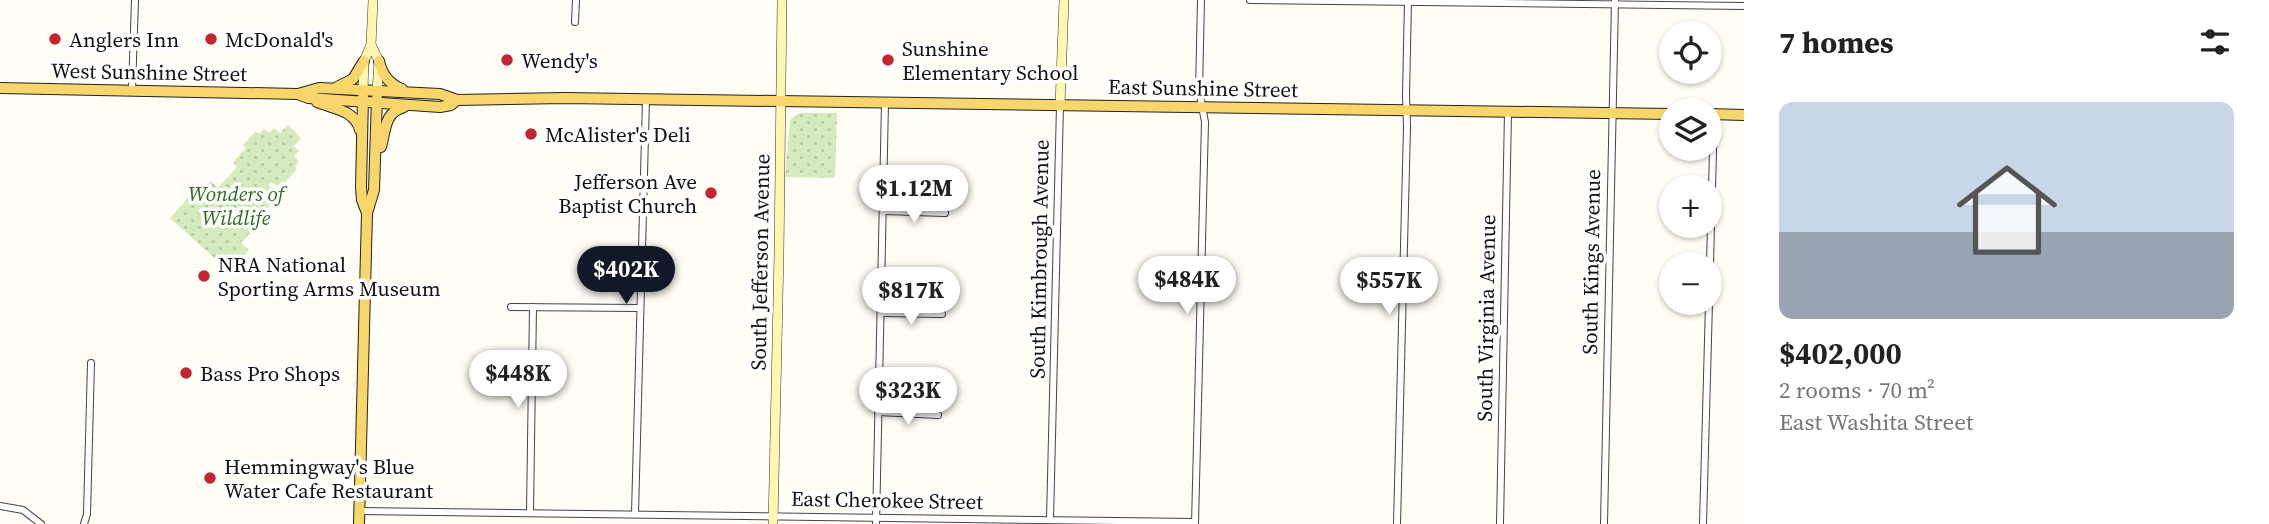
<!DOCTYPE html>
<meta charset="utf-8">
<style>
body{margin:0;font-family:"Source Serif 4",serif;background:#f6f6f6;color:#222;height:100vh;display:flex;flex-direction:column;font-size:26px;white-space:nowrap}
*{box-sizing:border-box;margin:0}
p{font-size:23px;color:#767676}
.icon{flex:none;width:38px;height:38px;fill:none;stroke:currentColor;stroke-width:2;stroke-linecap:round;stroke-linejoin:round}
.map{position:relative;flex:1;overflow:hidden}
.side{display:flex;flex-direction:column;background:#fff;width:525px}
.side>*{flex:none}
.tools{position:absolute;left:1659px;top:21px;display:grid;gap:14px}
.tools a{display:grid;place-items:center;width:63px;height:63px;border-radius:50%;background:#fff;box-shadow:0 2px 5px #0004;font-size:35px}
.price{position:absolute;translate:-50% -60px;padding:0 16px;border-radius:24px;background:#fff;color:#222;font-size:23px;line-height:46px;filter:drop-shadow(0 2px 4px #0008)}
.price::after{content:'';position:absolute;left:50%;top:42px;width:21px;height:16px;margin-left:-10px;background:inherit;clip-path:polygon(0 0,100% 0,50% 100%)}
.price.on{background:#111827;color:#fff}
ul{padding:0;list-style:none}
li{display:grid;align-content:center;gap:14px;height:371px;padding:0 35px}
li span{display:grid;place-items:center;height:217px;border-radius:14px;color:#555}
li>.icon{margin-inline-start:auto}
span .icon{width:126px;height:126px;fill:#fffc;stroke-width:1}
li b{font-size:30px}
h2{display:flex;justify-content:space-between;align-items:center;height:84px;padding:0 35px;font-size:30px}
main{display:flex;flex:1;min-height:0}
.map>svg:first-child{display:block}
</style>
<main>
<div class="map">
<svg width="1744" height="524" viewBox="0 0 1744 524">
<defs>
<pattern id="grass-dots" width="8" height="8" patternUnits="userSpaceOnUse" patternTransform="scale(1.75)"><rect width="8" height="8" fill="#d5ebbd"/><path d="M2 2h.1M6 6h.1" fill="none" stroke="#b6c8a1" stroke-width="1.8" stroke-linecap="round"/></pattern>
</defs>
<rect width="100%" height="100%" fill="#fffdf5"/>
<g fill="url(#grass-dots)">
<path d="M803 113H837L835 178 785 177 790 120 797 114Z"/>
<path d="M288 125 301 138 294 146 299 151 294 156 299 161 295 167 297 169 285 183 282 181 277 186 271 182 268 185 279 195 255 222 258 225 241 243 249 250 230 272 170 218 188 198 192 201 211 181 218 188 237 167 233 162 246 148 243 145 256 131 259 134 264 129 269 133 274 128 280 133Z"/>
</g>
<g fill="none" stroke-linecap="round" stroke-linejoin="round">
<defs>
<g id="street">
<path d="M1250 0 1744 6"/>
<path d="M575 22 576 0"/>
<path d="M132 90 135 0"/>
<path d="M884 211 945 213"/>
<path d="M1710 264 1714 114"/>
<path d="M511 307 640 308"/>
<path d="M881 313 942 314"/>
<path d="M878 412 938 415"/>
<path d="M0 506 23 510 41 524"/>
<path d="M359 511 1195 522"/>
<path d="M530 512 533 307"/>
<path d="M635 514 646 99"/>
<path d="M1050 520 1060 105"/>
<path d="M84 524 87 514 91 363"/>
<path d="M876 524 885 103"/>
<path d="M1195 524 1205 122 1199 90 1201 0"/>
<path d="M1397 524 1407 127 1406 95 1408 0"/>
<path d="M1500 524 1508 112"/>
<path d="M1604 524 1615 0"/>
<path d="M1703 524 1709 303"/>
</g>
<g id="secondary">
<path d="M371 45 379 61 377 91"/>
<path d="M363 90 364 61 371 45 373 0"/>
<path d="M1060 105 1064 0"/>
<path d="M773 524 779 254 782 0"/>
</g>
<g id="primary">
<path d="M379 61C382 75 389 84 402 89"/>
<path d="M337 87 353 79 364 61"/>
<path d="M0 88 298 94 308 98 440 107 451 105 457 100"/>
<path d="M298 94 319 88 440 94 457 100 565 98 1671 114"/>
<path d="M317 102C334 109 355 110 360 130"/>
<path d="M1710 114 1744 115"/>
<path d="M381 147C386 129 384 113 404 107"/>
<path d="M367 213 374 190 377 98"/>
<path d="M359 524 367 213 362 200 361 187 363 97"/>
</g>
</defs>
<use href="#street" stroke="#444" stroke-width="8"/>
<use href="#secondary" stroke="#333" stroke-width="10"/>
<use href="#primary" stroke="#222" stroke-width="12"/>
<use href="#street" stroke="#fff" stroke-width="6"/>
<use href="#secondary" stroke="#fff6b0" stroke-width="9"/>
<use href="#primary" stroke="#f9d66b" stroke-width="10"/>
</g>
<g fill="#c4262e" stroke="#fff" stroke-width="2.5">
<circle cx="55" cy="39" r="7"/>
<circle cx="211" cy="39" r="7"/>
<circle cx="507" cy="60" r="7"/>
<circle cx="888" cy="60" r="7"/>
<circle cx="531" cy="134" r="7"/>
<circle cx="711" cy="193" r="7"/>
<circle cx="204" cy="276" r="7"/>
<circle cx="186" cy="373" r="7"/>
<circle cx="210" cy="478" r="7"/>
</g>
<g text-anchor="middle" dominant-baseline="central" stroke-width="7" stroke-linejoin="round" paint-order="stroke">
<g font-size="21" fill="#111" stroke="#fff" text-anchor="start">
<text x="69" y="39">Anglers Inn</text>
<text x="225" y="39">McDonald's</text>
<text x="902" y="48">Sunshine<tspan x="902" dy="24">Elementary School</tspan></text>
<text x="521" y="60">Wendy's</text>
<text x="545" y="134">McAlister's Deli</text>
<text x="697" y="181" text-anchor="end">Jefferson Ave<tspan x="697" dy="24">Baptist Church</tspan></text>
<text x="218" y="264">NRA National<tspan x="218" dy="24">Sporting Arms Museum</tspan></text>
<text x="200" y="373">Bass Pro Shops</text>
<text x="224" y="466">Hemmingway's Blue<tspan x="224" dy="24">Water Cafe Restaurant</tspan></text>
</g>
<g font-size="21" fill="#111" stroke="#fff">
<text transform="translate(149 72) rotate(1)">West Sunshine Street</text>
<text transform="translate(1203 88) rotate(1)">East Sunshine Street</text>
<text transform="translate(1039 259) rotate(-89)">South Kimbrough Avenue</text>
<text transform="translate(760 262) rotate(-89)">South Jefferson Avenue</text>
<text transform="translate(1591 262) rotate(-89)">South Kings Avenue</text>
<text transform="translate(1486 318) rotate(-89)">South Virginia Avenue</text>
<text transform="translate(887 500) rotate(1)">East Cherokee Street</text>
</g>
<g font-size="21" font-style="italic" fill="#2f6b1f" stroke="#fff">
<text x="236" y="193">Wonders of<tspan x="236" dy="24">Wildlife</tspan></text>
</g>
</g>
</svg>
<div class="tools">
<a><svg class="icon" aria-label="locate" viewBox="0 0 24 24"><circle cx="12" cy="12" r="6"/><path d="M12 2v4M12 18v4M2 12h4M18 12h4"/></svg></a>
<a><svg class="icon" aria-label="layers" viewBox="0 0 24 24"><path d="M12 4l9 5-9 5-9-5zM3 14l9 5 9-5"/></svg></a>
<a>+</a>
<a>−</a>
</div>
<b class="price" style="left:914px;top:225px">$1.12M</b>
<b class="price on" style="left:626px;top:306px">$402K</b>
<b class="price" style="left:1187px;top:316px">$484K</b>
<b class="price" style="left:1389px;top:317px">$557K</b>
<b class="price" style="left:911px;top:327px">$817K</b>
<b class="price" style="left:518px;top:410px">$448K</b>
<b class="price" style="left:908px;top:427px">$323K</b>
</div>
<section class="side">
<h2>7 homes<svg class="icon" aria-label="filters" viewBox="0 0 24 24"><path d="M4 7h16M4 17h16"/><circle cx="9" cy="7" r="2"/><circle cx="15" cy="17" r="2"/></svg></h2>
<ul>
<li><span style="background:linear-gradient(#c9d6e8 60%,#9aa5b1 0)"><svg class="icon" aria-label="home" viewBox="0 0 24 24"><path d="M3 11l9-7 9 7M6 9v11h12V9"/></svg></span><div><b>$402,000</b><p>2 rooms · 70 m²</p><p>East Washita Street</p></div></li>
</ul>
</section>
</main>
